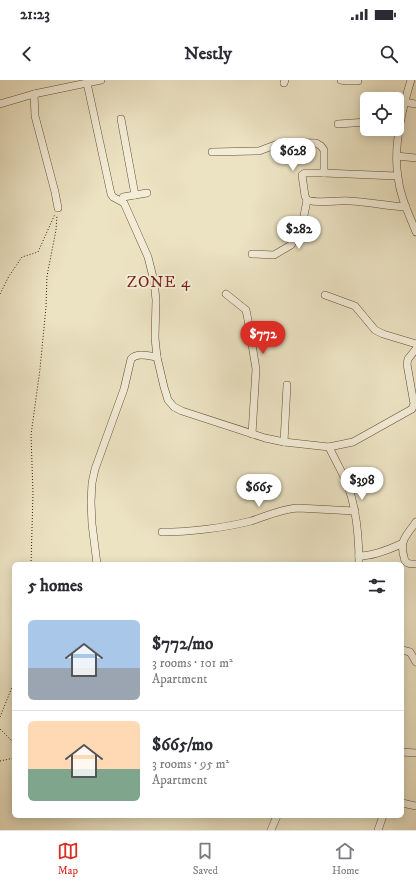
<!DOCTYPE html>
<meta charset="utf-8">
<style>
body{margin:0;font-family:"IM FELL DW Pica",serif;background:#f2f2f3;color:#2b2b33;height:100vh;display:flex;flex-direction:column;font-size:15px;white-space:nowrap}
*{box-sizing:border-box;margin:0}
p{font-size:13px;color:#7c7c81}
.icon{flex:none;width:22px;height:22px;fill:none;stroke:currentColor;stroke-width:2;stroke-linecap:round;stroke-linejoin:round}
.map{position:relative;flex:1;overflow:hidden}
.sheet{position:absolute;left:12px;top:482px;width:392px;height:256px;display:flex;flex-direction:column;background:#fff;border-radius:6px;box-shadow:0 2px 10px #0003}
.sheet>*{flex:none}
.fabs{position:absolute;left:360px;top:12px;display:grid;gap:8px}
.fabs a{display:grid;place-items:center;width:44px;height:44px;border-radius:6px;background:#fff;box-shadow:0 2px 10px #0003;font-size:20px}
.price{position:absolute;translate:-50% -34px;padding:0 9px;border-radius:14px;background:#fff;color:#222;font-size:13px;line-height:26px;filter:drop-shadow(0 1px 2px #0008)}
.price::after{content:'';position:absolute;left:50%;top:24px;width:12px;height:9px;margin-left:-6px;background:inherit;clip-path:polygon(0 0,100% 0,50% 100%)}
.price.on{background:#d93025;color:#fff}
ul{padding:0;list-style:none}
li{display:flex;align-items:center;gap:12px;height:100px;padding:0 16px}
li+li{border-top:1px solid #e1e1e2}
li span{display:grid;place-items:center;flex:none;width:112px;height:80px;border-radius:6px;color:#555}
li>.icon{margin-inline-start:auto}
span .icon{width:48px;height:48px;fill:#fffc;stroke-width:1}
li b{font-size:17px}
h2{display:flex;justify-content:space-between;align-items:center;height:48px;padding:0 16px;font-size:17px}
.status{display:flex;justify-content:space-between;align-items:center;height:28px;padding:0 20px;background:#fff;direction:ltr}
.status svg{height:11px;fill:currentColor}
header{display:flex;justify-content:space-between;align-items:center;height:52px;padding:0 16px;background:#fff;font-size:18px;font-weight:800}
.dock{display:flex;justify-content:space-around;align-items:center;height:56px;border-top:1px solid #e1e1e2;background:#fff;font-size:11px;color:#7c7c81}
.dock a{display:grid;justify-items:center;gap:2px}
.dock .on{color:#d93025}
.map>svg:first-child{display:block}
</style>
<div class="status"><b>21:23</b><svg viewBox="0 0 49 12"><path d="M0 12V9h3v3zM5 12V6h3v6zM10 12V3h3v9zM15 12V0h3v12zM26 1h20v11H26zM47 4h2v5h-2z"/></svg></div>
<header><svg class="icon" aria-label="back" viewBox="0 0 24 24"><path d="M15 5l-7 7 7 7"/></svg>Nestly<svg class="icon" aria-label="search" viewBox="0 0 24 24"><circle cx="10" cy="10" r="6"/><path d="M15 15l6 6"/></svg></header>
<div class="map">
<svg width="416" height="750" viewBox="0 0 416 750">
<rect width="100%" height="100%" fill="#ece3c3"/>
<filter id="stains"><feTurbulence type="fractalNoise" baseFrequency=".005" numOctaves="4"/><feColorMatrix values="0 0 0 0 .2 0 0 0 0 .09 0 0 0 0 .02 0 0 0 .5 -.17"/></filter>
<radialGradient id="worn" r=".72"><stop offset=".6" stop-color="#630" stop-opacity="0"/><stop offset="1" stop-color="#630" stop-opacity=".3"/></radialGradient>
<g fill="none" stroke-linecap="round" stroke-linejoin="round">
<defs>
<g id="minor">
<path d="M341 0 346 1H358"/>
<path d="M411 0C402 29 393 67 398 97 400 117 409 134 416 152"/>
<path d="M87 3 111 114 113 117 124 123 148 177 154 201 156 220 155 258 157 277 164 307 168 320 174 327 182 331 265 358 284 362 329 367 353 362 412 329 414 324 407 284 408 279 416 269"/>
<path d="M284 3 285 0"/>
<path d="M34 14 35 36 55 112 58 128"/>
<path d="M404 22 416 24"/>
<path d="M0 24 34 14 101 0"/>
<path d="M121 39 135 115"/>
<path d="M338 44 367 42"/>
<path d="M212 72 259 71 283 62 316 63 321 66 324 70V93L397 96"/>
<path d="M397 76 416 78"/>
<path d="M307 120C319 124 337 120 350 121 369 122 387 126 406 127"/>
<path d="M122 121 123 117 147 113"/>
<path d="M252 174 274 175 291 165 302 146 307 120 305 116 302 95 305 93H324"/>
<path d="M226 214 246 230 248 240 256 289 252 354"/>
<path d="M325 215 355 226 375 250 383 254 416 264"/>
<path d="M284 362 287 305"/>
<path d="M329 367C335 380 343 393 348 406 357 431 359 458 359 484"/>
<path d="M416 442C407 455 399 460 404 477 405 484 409 484 416 484"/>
<path d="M162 452C189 452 224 448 251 441 267 436 281 429 298 428L355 431"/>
<path d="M359 476C373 476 388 470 401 464"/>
<path d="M97 484 92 444 91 422 92 403 95 389 124 309 131 279C137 272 149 276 157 277"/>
<path d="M402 570 410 572 416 582"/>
<path d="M402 672 416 673"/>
<path d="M402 723 416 726"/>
<path d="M271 750 277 736"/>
<path d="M378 750 383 736"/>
</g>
</defs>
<use href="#minor" stroke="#644c33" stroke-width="8"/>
<g stroke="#361a03" stroke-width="1" stroke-dasharray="1 2" stroke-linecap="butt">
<path d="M0 214 9 196 22 177 38 172 55 134"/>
<path d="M31 484 33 413 31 355 40 289 46 227 47 196 56 150 57 135"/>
<path d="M0 637 14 602"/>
<path d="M0 649 14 663"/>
<path d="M0 681 14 678"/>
</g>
<use href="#minor" stroke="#f3edd8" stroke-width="7"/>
</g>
<g text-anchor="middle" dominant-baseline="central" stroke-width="4" stroke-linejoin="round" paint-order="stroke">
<g font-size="16" letter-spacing="1" fill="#7a1f14" stroke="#f3edd8">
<text x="159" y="202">ZONE 4</text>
</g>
</g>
<rect width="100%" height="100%" filter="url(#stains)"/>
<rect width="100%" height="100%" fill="url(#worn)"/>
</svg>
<div class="fabs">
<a><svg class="icon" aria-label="locate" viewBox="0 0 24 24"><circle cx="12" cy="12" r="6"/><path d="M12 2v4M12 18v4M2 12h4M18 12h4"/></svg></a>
</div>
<b class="price" style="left:293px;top:92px">$628</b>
<b class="price" style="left:299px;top:170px">$282</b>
<b class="price on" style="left:263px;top:275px">$772</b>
<b class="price" style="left:362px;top:421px">$398</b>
<b class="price" style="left:259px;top:428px">$665</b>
<section class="sheet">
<h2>5 homes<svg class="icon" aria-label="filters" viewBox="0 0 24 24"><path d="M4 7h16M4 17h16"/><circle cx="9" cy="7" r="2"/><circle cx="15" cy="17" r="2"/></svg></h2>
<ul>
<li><span style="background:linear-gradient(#a9c7e8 60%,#9aa5b1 0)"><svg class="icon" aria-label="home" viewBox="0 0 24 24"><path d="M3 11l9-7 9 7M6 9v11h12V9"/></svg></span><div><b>$772/mo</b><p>3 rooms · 101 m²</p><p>Apartment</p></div></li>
<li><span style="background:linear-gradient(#ffd9b3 60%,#7fa58c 0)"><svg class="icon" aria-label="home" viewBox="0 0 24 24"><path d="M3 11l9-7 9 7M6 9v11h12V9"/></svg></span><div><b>$665/mo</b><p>3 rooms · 95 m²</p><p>Apartment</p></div></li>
</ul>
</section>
</div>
<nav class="dock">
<a class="on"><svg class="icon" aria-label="map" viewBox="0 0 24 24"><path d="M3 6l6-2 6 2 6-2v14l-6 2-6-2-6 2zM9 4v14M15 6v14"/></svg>Map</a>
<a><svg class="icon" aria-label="saved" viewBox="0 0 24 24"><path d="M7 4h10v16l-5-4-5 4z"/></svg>Saved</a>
<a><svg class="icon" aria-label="home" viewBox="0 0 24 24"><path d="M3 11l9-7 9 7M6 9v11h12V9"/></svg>Home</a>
</nav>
